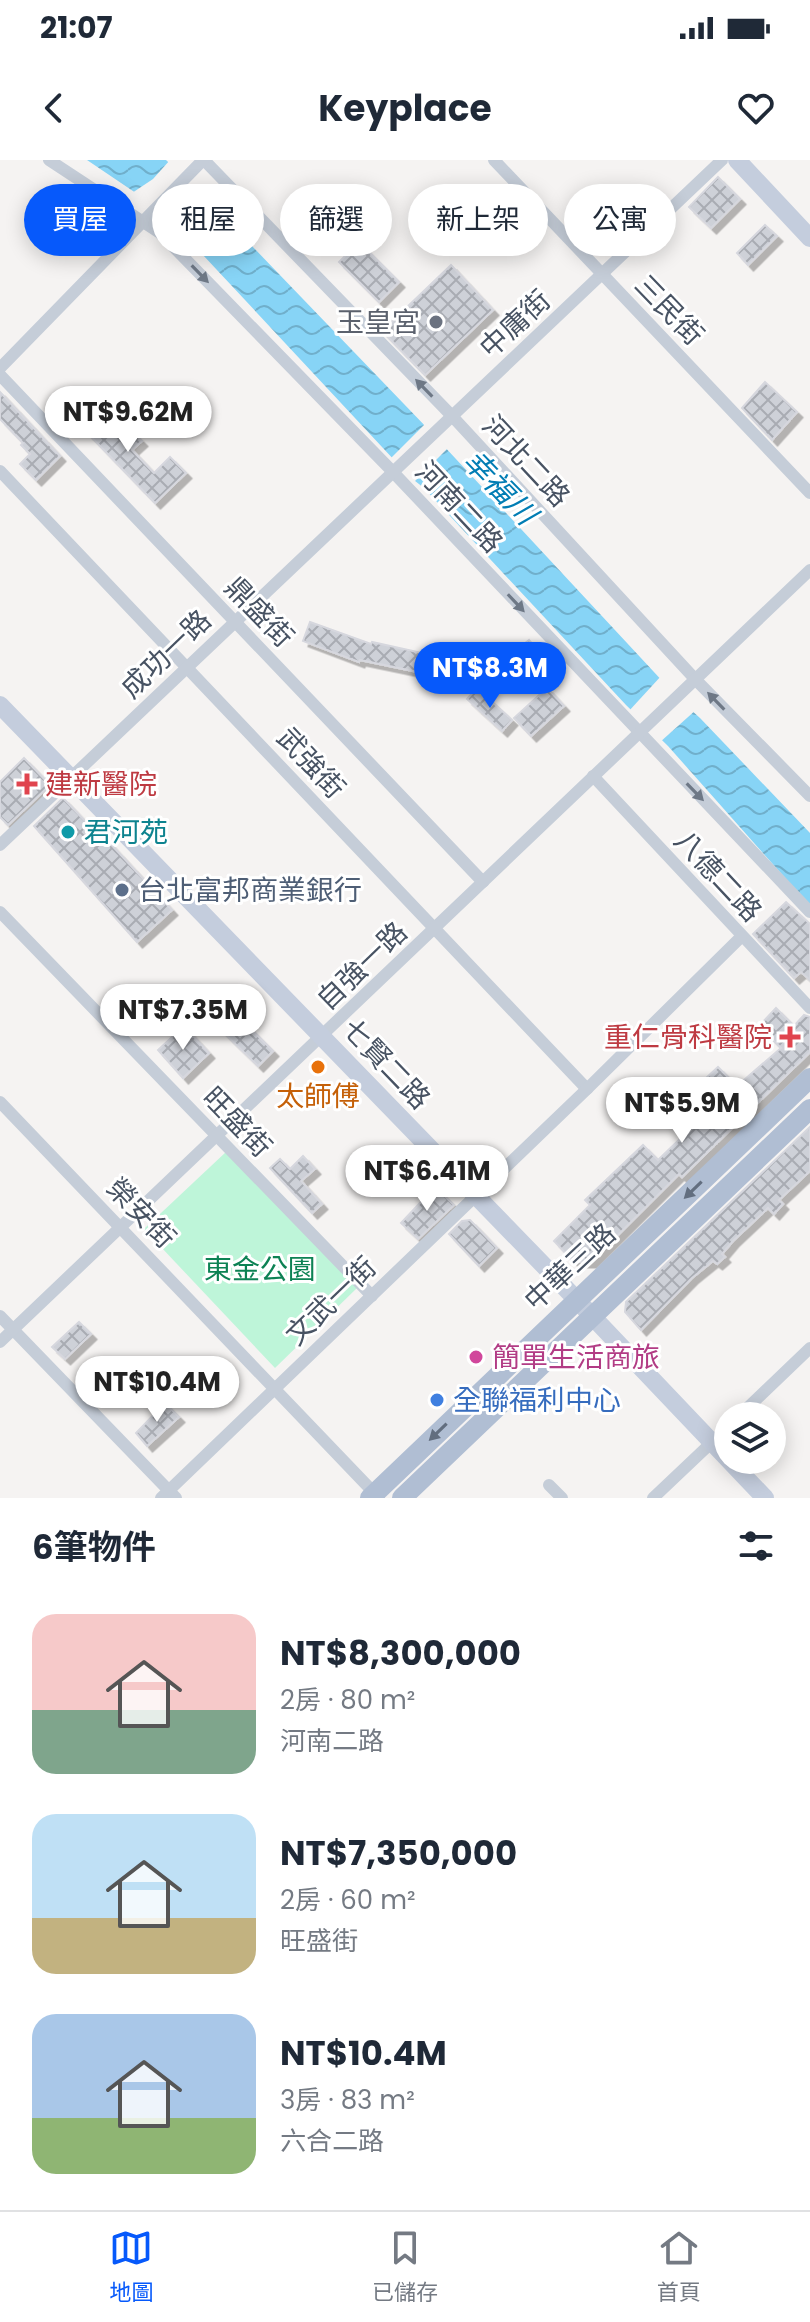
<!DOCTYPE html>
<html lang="zh-TW">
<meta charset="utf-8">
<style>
body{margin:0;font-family:Poppins,"Noto Sans TC",sans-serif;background:#f2f2f3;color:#1f2937;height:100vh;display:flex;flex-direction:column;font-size:30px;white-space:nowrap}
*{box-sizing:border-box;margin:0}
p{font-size:26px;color:#747a83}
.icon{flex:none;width:44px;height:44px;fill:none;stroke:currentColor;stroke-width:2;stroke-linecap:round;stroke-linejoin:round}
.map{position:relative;height:1338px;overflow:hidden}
.side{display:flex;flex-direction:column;background:#fff;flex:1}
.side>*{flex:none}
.guide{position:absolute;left:24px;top:24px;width:762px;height:72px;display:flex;gap:16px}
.controls{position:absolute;left:714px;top:1242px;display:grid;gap:16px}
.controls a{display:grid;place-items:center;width:72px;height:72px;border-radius:50%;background:#fff;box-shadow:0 4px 20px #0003;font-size:40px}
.price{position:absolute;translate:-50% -68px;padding:0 18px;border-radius:28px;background:#fff;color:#222;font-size:26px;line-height:52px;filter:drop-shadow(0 2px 4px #0008)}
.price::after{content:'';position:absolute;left:50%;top:48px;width:24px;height:18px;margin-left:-12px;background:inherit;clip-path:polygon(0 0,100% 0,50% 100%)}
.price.selected{background:#0659fb;color:#fff}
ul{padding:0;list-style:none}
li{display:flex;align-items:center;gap:24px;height:200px;padding:0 32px}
li span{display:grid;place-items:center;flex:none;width:224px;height:160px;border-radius:24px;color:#555}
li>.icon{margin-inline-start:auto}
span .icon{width:96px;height:96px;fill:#fffc;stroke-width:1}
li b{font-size:34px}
h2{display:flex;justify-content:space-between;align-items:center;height:96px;padding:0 32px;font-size:34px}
.chip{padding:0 28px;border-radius:36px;background:#fff;box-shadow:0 4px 20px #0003;font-size:28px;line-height:72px}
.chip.selected{background:#0659fb;color:#fff}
.status{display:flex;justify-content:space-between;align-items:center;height:56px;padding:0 40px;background:#fff;direction:ltr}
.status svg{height:22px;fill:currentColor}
header{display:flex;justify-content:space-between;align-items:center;height:104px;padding:0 32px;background:#fff;font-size:36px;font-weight:700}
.dock{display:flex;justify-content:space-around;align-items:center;height:112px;border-top:2px solid #e0e1e3;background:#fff;font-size:22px;color:#747a83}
.dock a{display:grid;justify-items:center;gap:4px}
.dock .selected{color:#0659fb}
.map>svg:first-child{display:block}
</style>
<div class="status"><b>21:07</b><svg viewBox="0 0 49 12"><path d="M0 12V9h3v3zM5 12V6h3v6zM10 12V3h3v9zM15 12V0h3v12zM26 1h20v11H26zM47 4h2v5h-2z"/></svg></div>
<header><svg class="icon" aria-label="back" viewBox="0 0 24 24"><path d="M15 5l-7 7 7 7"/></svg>Keyplace<svg class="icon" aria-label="heart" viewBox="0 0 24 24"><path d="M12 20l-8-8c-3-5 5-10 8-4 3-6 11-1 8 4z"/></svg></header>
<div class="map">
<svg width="810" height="1338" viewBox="0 0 810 1338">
<defs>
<pattern id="water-waves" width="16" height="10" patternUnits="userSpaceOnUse" patternTransform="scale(2)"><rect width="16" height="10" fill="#87d4f6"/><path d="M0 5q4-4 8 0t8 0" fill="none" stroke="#70afcb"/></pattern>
<pattern id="building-cross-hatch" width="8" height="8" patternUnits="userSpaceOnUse" patternTransform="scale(2)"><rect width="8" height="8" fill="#ced1d8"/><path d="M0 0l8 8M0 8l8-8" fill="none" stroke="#a9acb3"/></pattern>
<filter id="shadow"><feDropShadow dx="5.5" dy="5.5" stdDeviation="0" flood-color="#0004"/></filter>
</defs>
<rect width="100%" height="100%" fill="#f5f3f2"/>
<path fill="#bef5d9" d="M227 991 357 1128 275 1208 144 1069Z"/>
<path fill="url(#water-waves)" d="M87 0H166L201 33 429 270 680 540 700 558 810 673V746L668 586 626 545 424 328 410 317 161 50Z"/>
<g fill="#f5f3f2">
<path d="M170 0 194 18 206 34 171 68 158 53 132 33 153 19Z"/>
<path d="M427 262 450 286 412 324 389 300Z"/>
<path d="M662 515 697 549 659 583 628 552Z"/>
</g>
<g fill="url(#building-cross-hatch)" stroke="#d6d7de" stroke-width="2" filter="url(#shadow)">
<path d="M718 17 740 39 711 68 689 47Z"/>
<path d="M765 65 777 76 748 105 737 93Z"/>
<path d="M359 82 399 122 379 142 339 102Z"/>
<path d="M451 105 493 150 425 215 382 171Z"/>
<path d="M765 222 797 252 772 280 742 248Z"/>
<path d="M0 232 60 296 36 320 20 304 30 294 21 285 23 283 0 259Z"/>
<path d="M86 243 97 253 105 245 113 253 105 261 125 281 134 273 142 281 132 290 154 313 170 297 186 313 155 343 72 257Z"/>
<path d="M310 462 371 484 372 482 440 497 437 516 360 500 359 502 303 481Z"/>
<path d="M529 480 543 497 511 525 497 507Z"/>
<path d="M477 528 512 560 502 571 467 539Z"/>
<path d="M547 528 564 546 531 576 514 558Z"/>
<path d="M24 598 50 625 8 665 0 657V622Z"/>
<path d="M63 638 104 681 106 679 172 750 137 782 34 666Z"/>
<path d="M786 742 810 764V820L801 812 794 818 753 774Z"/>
<path d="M776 848 794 866 804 855 810 857V892L682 1017 679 1014 591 1102H574L554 1081 590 1045 585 1040 643 985 658 1000 711 949 704 941 716 930 705 919 718 907 737 926 781 888 759 866Z"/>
<path d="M235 853 273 891 258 906 219 868Z"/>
<path d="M184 866 209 893 183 918 158 890Z"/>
<path d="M810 967V1011L779 1040 783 1044 774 1054 768 1048 733 1081 722 1094 725 1097 717 1104 713 1101 692 1118 641 1170 625 1152 626 1142Z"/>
<path d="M303 996 315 1009 301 1021 322 1044 312 1053 270 1008 280 999 290 1009Z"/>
<path d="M435 1027 454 1045 418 1079 401 1063Z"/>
<path d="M470 1060 497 1088 479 1106 449 1074 462 1061Z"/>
<path d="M79 1162 91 1174 65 1199 52 1187Z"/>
<path d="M165 1243 179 1257 147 1286 136 1273Z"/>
</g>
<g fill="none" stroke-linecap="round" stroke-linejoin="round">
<g stroke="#c5cdd8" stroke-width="12">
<path d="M49 0 160 73 392 311 810 752"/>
<path d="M204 0 452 256 695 519 810 636"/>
<path d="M494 0 810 333"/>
<path d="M0 208 203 0"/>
<path d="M0 215 483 722"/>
<path d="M0 311 587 929"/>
<path d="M593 616 810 848"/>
<path d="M0 685 722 0"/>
<path d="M0 752 372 1136"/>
<path d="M0 942 379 1338"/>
<path d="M0 1156 176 1338"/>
<path d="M0 1182 810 410"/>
<path d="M739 1256 810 1188"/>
<path d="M549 1325 562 1338"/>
<path d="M161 1338 587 929 741 777"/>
<path d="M653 1338 728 1267"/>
</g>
<g stroke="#c4cddd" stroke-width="18">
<path d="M737 0 810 78"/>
<path d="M0 545 552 1114 765 1338"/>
</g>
<g stroke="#b0bed3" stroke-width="20">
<path d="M370 1338 810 918"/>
<path d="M402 1338 810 949"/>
</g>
</g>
<defs><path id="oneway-solid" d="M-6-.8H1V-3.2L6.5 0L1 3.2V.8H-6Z" transform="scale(2)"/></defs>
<g fill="#6e7886">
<use href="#oneway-solid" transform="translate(200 114) rotate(46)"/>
<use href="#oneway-solid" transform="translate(424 228) rotate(-134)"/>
<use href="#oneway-solid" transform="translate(516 443) rotate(47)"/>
<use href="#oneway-solid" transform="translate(716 541) rotate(-134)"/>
<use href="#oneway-solid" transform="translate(695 632) rotate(46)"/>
</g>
<g fill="#626e7f">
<use href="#oneway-solid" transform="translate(693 1030) rotate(136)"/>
<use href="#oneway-solid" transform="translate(438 1272) rotate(136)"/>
</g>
<circle fill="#6b7280" stroke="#fff" stroke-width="3" cx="436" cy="162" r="8"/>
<g fill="#e0444e" stroke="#fff" stroke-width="3">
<path d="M23 612h8v8h8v8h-8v8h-8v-8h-8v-8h8z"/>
<path d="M786 865h8v8h8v8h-8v8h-8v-8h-8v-8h8z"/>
</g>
<circle fill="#0f9aa8" stroke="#fff" stroke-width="3" cx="68" cy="672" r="8"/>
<circle fill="#5c6f8a" stroke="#fff" stroke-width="3" cx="122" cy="730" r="8"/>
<circle fill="#e8710a" stroke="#fff" stroke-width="3" cx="318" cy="907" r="8"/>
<circle fill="#d1479c" stroke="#fff" stroke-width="3" cx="476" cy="1197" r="8"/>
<circle fill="#3f7fe0" stroke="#fff" stroke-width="3" cx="437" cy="1240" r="8"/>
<g text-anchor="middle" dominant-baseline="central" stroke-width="6" stroke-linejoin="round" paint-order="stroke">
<g font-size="28" fill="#485363" stroke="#fff">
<text transform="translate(669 150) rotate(46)">三民街</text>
<text transform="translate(515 164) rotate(-43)">中庸街</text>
<text transform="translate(526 301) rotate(47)">河北二路</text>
<text transform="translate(459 347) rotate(47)">河南二路</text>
<text transform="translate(259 452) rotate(46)">鼎盛街</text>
<text transform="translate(166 494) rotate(-44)">成功一路</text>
<text transform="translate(311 603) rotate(47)">武強街</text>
<text transform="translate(718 716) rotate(47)">八德二路</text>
<text transform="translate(362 806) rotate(-44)">自強一路</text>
<text transform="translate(386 904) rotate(46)">七賢二路</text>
<text transform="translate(237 962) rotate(46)">旺盛街</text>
<text transform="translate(141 1053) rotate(46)">榮安街</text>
<text transform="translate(570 1107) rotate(-43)">中華三路</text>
<text transform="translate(331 1141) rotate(-44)">文武一街</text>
</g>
<g font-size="28" fill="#5b616d" stroke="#fff" text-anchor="end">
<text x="420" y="162">玉皇宮</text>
</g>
<g font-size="28" fill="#be3a42" stroke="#fff" text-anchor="start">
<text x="45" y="624">建新醫院</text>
<text x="772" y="877" text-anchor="end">重仁骨科醫院</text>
</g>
<g font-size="28" fill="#0d838f" stroke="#fff" text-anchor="start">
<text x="84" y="672">君河苑</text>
</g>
<g font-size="28" fill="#4e5e75" stroke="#fff" text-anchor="start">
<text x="138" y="730">台北富邦商業銀行</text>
</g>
<g font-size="28" fill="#c56008" stroke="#fff">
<text x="318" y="936">太師傅</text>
</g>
<g font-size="28" fill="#0d8254" stroke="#fff">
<text x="260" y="1109">東金公園</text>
</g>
<g font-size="28" fill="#b23c85" stroke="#fff" text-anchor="start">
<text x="492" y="1197">簡單生活商旅</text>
</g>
<g font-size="28" fill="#366cbe" stroke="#fff" text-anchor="start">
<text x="453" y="1240">全聯福利中心</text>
</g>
<g font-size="30" font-style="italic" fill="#017db4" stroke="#fff">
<text transform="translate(500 327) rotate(46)">幸福川</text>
</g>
</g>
</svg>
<div class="controls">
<a><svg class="icon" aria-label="layers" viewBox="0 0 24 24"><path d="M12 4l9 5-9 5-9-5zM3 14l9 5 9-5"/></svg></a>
</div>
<b class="price" style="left:128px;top:294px">NT$9.62M</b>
<b class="price selected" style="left:490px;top:550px">NT$8.3M</b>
<b class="price" style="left:183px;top:892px">NT$7.35M</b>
<b class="price" style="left:682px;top:985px">NT$5.9M</b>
<b class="price" style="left:427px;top:1053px">NT$6.41M</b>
<b class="price" style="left:157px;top:1264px">NT$10.4M</b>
<div class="guide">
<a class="chip selected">買屋</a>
<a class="chip">租屋</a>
<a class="chip">篩選</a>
<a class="chip">新上架</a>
<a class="chip">公寓</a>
</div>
</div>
<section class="side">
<h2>6筆物件<svg class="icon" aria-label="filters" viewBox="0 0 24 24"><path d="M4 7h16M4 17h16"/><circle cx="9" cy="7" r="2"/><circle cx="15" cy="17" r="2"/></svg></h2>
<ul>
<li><span style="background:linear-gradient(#f6c9c9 60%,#7fa58c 0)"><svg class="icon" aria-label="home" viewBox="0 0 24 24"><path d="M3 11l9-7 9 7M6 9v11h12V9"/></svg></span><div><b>NT$8,300,000</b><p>2房 · 80 m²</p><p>河南二路</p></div></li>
<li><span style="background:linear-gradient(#bfe0f5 65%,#c2b280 0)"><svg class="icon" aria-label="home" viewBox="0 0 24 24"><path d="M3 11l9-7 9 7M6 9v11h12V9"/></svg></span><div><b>NT$7,350,000</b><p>2房 · 60 m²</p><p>旺盛街</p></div></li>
<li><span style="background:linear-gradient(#a9c7e8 65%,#8fb573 0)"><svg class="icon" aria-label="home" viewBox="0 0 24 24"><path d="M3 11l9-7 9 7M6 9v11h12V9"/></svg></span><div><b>NT$10.4M</b><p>3房 · 83 m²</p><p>六合二路</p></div></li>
</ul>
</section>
<nav class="dock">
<a class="selected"><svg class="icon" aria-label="map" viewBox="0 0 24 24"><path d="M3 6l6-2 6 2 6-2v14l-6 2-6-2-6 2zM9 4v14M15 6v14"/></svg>地圖</a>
<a><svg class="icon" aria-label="saved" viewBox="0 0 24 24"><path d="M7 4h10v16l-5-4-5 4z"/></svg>已儲存</a>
<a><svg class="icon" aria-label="home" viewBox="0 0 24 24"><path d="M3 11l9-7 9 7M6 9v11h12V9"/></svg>首頁</a>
</nav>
